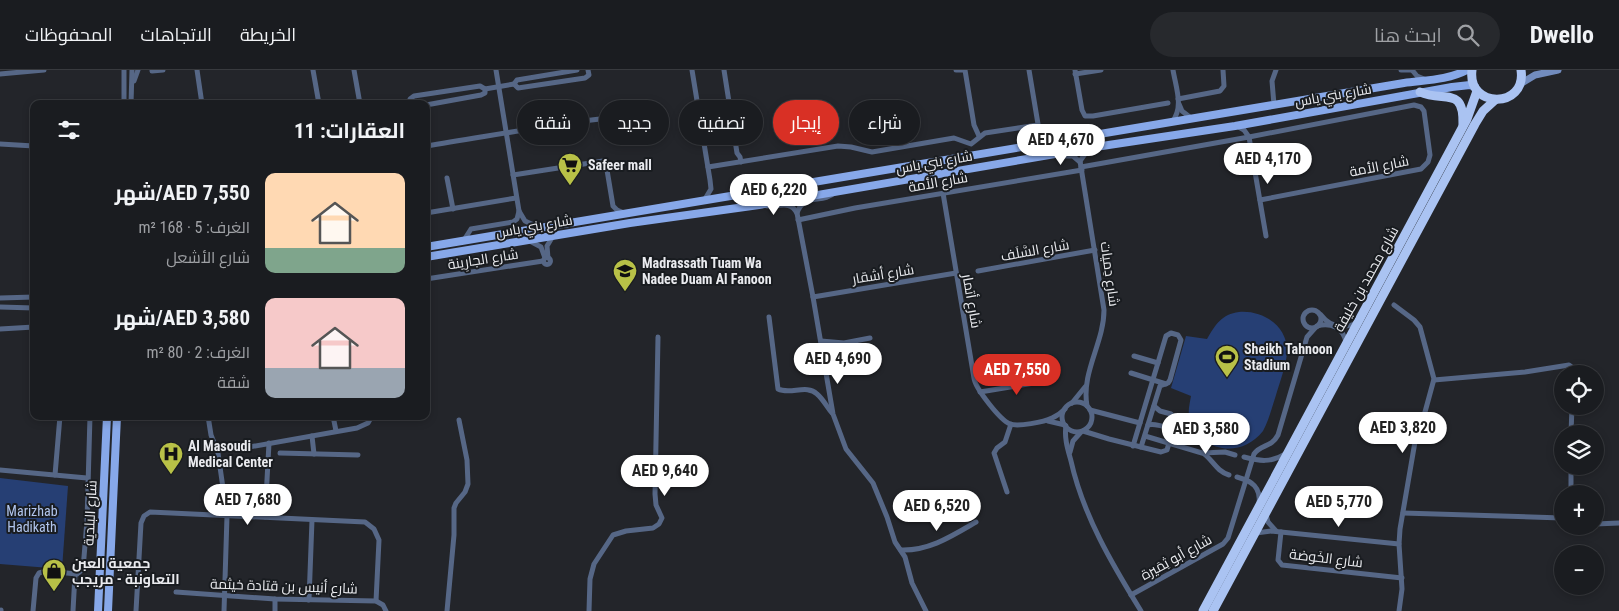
<!DOCTYPE html>
<html lang="ar">
<meta charset="utf-8">
<style>
body{margin:0;font-family:"Roboto Condensed",Cairo,sans-serif;background:#27292d;color:#f1f3f6;direction:rtl;height:100vh;display:flex;flex-direction:column;font-size:19px;white-space:nowrap}
*{box-sizing:border-box;margin:0}
p{font-size:16px;color:#9fa1a5}
.icon{flex:none;width:28px;height:28px;fill:none;stroke:currentColor;stroke-width:2;stroke-linecap:round;stroke-linejoin:round}
.map{position:relative;flex:1;overflow:hidden;direction:ltr}
.sheet{position:absolute;left:30px;top:30px;width:400px;height:320px;display:flex;flex-direction:column;background:#1a1c20;border-radius:10px;box-shadow:0 2px 8px #0003,0 0 0 1px #383a3e;direction:rtl}
.sheet>*{flex:none}
.guide{position:absolute;left:445px;top:30px;width:475px;height:45px;direction:rtl;display:flex;gap:10px}
.tools{position:absolute;left:1554px;top:295px;display:grid;gap:10px}
.tools a{display:grid;place-items:center;width:50px;height:50px;border-radius:50%;background:#1a1c20;box-shadow:0 2px 8px #0003,0 0 0 1px #383a3e;font-size:25px}
.price{position:absolute;translate:-50% -42px;padding:0 11px;border-radius:18px;background:#fff;color:#222;font-size:16px;line-height:32px;filter:drop-shadow(0 1px 2px #0008)}
.price::after{content:'';position:absolute;left:50%;top:30px;width:15px;height:11px;margin-left:-8px;background:inherit;clip-path:polygon(0 0,100% 0,50% 100%)}
.price.active{background:#d93025;color:#fff}
ul{padding:0;list-style:none}
li{display:flex;align-items:center;gap:15px;height:125px;padding:0 25px}
li span{display:grid;place-items:center;flex:none;width:140px;height:100px;border-radius:10px;color:#555}
li>.icon{margin-inline-start:auto}
span .icon{width:60px;height:60px;fill:#fffc;stroke-width:1}
li b{font-size:21px}
h2{display:flex;justify-content:space-between;align-items:center;height:60px;padding:0 25px;font-size:21px}
.tag{padding:0 18px;border-radius:22px;background:#1a1c20;box-shadow:0 2px 8px #0003,0 0 0 1px #383a3e;font-size:18px;line-height:45px}
.tag.active{background:#d93025;color:#fff}
header{display:flex;align-items:center;gap:30px;box-sizing:border-box;height:70px;padding:0 25px;background:#1a1c20;border-bottom:1px solid #383a3e}
header strong{font-size:24px}
nav{display:flex;gap:28px;margin-inline-start:auto;font-size:18px}
.search{width:350px;height:45px;background:#27292d;display:flex;align-items:center;gap:12px;box-sizing:border-box;padding:0 18px;border-radius:28px;color:#9fa1a5;font-size:19px}
.map>svg:first-child{display:block}
</style>
<header>
<strong>Dwello</strong>
<div class="search"><svg class="icon" aria-label="search" viewBox="0 0 24 24"><circle cx="10" cy="10" r="6"/><path d="M15 15l6 6"/></svg>ابحث هنا</div>
<nav><a>الخريطة</a><a>الاتجاهات</a><a>المحفوظات</a></nav>
</header>
<div class="map">
<svg width="1619" height="541" viewBox="0 0 1619 541">
<rect width="100%" height="100%" fill="#23252a"/>
<g fill="#263f74">
<path d="M1239 242C1264 240 1289 257 1287 284 1285 298 1280 312 1276 325 1272 337 1269 350 1263 361 1240 390 1198 382 1189 345 1188 340 1190 332 1191 326L1171 318 1186 266 1207 269C1215 255 1222 244 1239 242Z"/>
<path d="M0 408 68 416 62 499 0 494Z"/>
</g>
<g fill="none" stroke-linecap="round" stroke-linejoin="round">
<g stroke="#566786" stroke-width="5">
<path d="M124 0V34"/>
<path d="M197 0 202 34"/>
<path d="M313 0 319 34"/>
<path d="M354 0 360 34"/>
<path d="M496 0 519 141 525 151 538 157"/>
<path d="M577 0 517 10 514 14 518 18 585 8 589 5 588 0"/>
<path d="M692 0 710 110 711 119 705 129"/>
<path d="M724 0 737 83 740 87 741 92"/>
<path d="M956 0H963"/>
<path d="M965 0 974 55 979 66"/>
<path d="M1029 0 1039 60 1048 67 1055 70"/>
<path d="M1075 0 1082 40 1085 46H1093L1168 33"/>
<path d="M1401 0H1412"/>
<path d="M1412 0 1417 6 1424 9"/>
<path d="M152 1 163 0"/>
<path d="M0 4 44 0"/>
<path d="M1075 4 1101 0"/>
<path d="M134 11 138 0"/>
<path d="M485 19 514 14"/>
<path d="M1178 29 1220 21 1224 16 1223 0"/>
<path d="M131 34 132 0"/>
<path d="M410 34V29L414 26 480 16 485 19V23L481 25 426 35"/>
<path d="M1179 34 1182 41 1191 48"/>
<path d="M1274 35 1272 11 1276 0"/>
<path d="M1172 52C1184 37 1176 18 1173 0"/>
<path d="M1237 56 1244 60 1249 67 1266 166"/>
<path d="M0 74 34 76"/>
<path d="M1032 75 1038 67 1039 60"/>
<path d="M426 76C484 67 542 56 600 49 610 48 620 41 630 44 643 47 644 60 646 71"/>
<path d="M1059 86H1073L1080 92"/>
<path d="M708 97 838 76 851 77 872 82 954 68 971 74 985 63 1038 55"/>
<path d="M1081 97 1249 67 1414 35 1421 37 1424 41 1430 85 1428 92 1421 99 1260 130"/>
<path d="M513 105 603 91 606 94 613 136 617 140 624 143"/>
<path d="M447 108 453 139"/>
<path d="M943 123 974 308C975 318 1000 350 1010 354 1018 357 1044 352 1052 348 1057 346 1061 343 1065 339"/>
<path d="M767 136C779 137 790 130 797 143L813 227 833 344 846 379 873 413 887 447 895 472 905 487 912 513 926 541"/>
<path d="M426 143 516 128"/>
<path d="M797 143C804 122 823 135 835 122"/>
<path d="M798 150 855 138 1082 100"/>
<path d="M464 170 471 159 513 152 517 149 519 141"/>
<path d="M528 170 541 177 545 188"/>
<circle cx="547" cy="191" r="3.5"/>
<path d="M548 188 547 176 553 166"/>
<path d="M978 201 1095 180"/>
<path d="M426 209 543 191"/>
<path d="M813 227 956 203"/>
<path d="M0 228 34 227"/>
<path d="M1394 235 1414 250 1420 257 1434 309 1425 342 1416 366 1400 459 1399 474 1402 519 1399 541"/>
<path d="M0 237 34 238"/>
<circle cx="1312" cy="249" r="9"/>
<path d="M1321 245C1330 257 1343 259 1357 253"/>
<path d="M769 247 778 319C790 325 807 314 817 324 823 329 827 337 832 343"/>
<path d="M1317 256C1331 252 1344 258 1346 273"/>
<path d="M0 259 34 257"/>
<path d="M821 271 844 273 870 268"/>
<path d="M1134 286 1158 293"/>
<path d="M1131 303 1166 314"/>
<path d="M1434 310 1525 302 1569 295 1573 298 1572 304"/>
<path d="M980 322 1052 310"/>
<circle cx="1077" cy="347" r="15"/>
<path d="M1072 333 1085 317"/>
<path d="M1087 336C1081 302 1104 273 1104 240L1080 91 1085 84 1095 81 1101 77"/>
<path d="M1090 340 1140 353"/>
<path d="M208 346 211 365 218 383 227 446 224 541"/>
<path d="M333 346 336 361"/>
<path d="M1048 351 1065 355"/>
<path d="M1148 355C1157 352 1163 360 1171 354L1173 347 1171 344 1160 341 1154 336"/>
<path d="M1066 356C1064 368 1068 380 1071 391 1083 445 1112 494 1141 541"/>
<path d="M1083 361 1109 369 1161 382 1167 380 1169 373"/>
<path d="M1571 364 1572 336"/>
<path d="M312 366 314 384"/>
<path d="M1145 366 1202 383 1225 382 1235 385"/>
<path d="M216 376 238 379 357 358 368 353 372 346"/>
<path d="M1133 376 1166 266 1171 263 1178 265 1181 270 1170 310 1168 313 1160 316 1141 377"/>
<path d="M1070 382 1073 371 1081 362"/>
<path d="M280 383 358 385"/>
<path d="M1203 383C1213 390 1216 401 1229 405"/>
<path d="M1244 387C1259 391 1271 393 1285 384"/>
<path d="M1571 396V424"/>
<path d="M0 400 87 408"/>
<path d="M55 405 60 346"/>
<path d="M1237 407C1252 411 1261 417 1259 434"/>
<path d="M1007 422 994 383 997 378 1005 372 1011 354"/>
<path d="M1403 443 1562 448"/>
<path d="M1266 444 1268 452 1276 461"/>
<path d="M265 447 269 373"/>
<path d="M1595 454 1619 453"/>
<path d="M1281 462 1278 490 1282 495 1402 508"/>
<path d="M1256 463 1271 461 1399 474"/>
<path d="M901 480C929 481 952 466 976 452"/>
<path d="M176 522 275 529 376 531 383 535 386 541"/>
<path d="M1131 525 1223 474 1228 468 1254 384C1261 374 1271 378 1278 365L1307 267 1315 258"/>
<path d="M309 530 312 450"/>
<path d="M1 541V540"/>
<path d="M33 541 36 508 39 503 46 501 77 504 83 499 87 451 90 346"/>
<path d="M73 541 75 504"/>
<path d="M136 541 141 453 144 446 150 442 365 452 374 459 379 470 376 531"/>
<path d="M275 541V529"/>
<path d="M447 541 454 465V438L456 433 465 422 468 414 467 390 459 350"/>
<path d="M589 541 590 509 594 494 613 465 626 461 653 458 659 454 662 448 656 435 655 424 658 267"/>
</g>
<path stroke="#728cbe" stroke-width="7" d="M1520 14 1535 5 1558 0"/>
<g stroke="#87a8e9" stroke-width="8">
<path d="M426 177 1404 13C1426 10 1448 10 1467 0"/>
<path d="M426 187 630 153 759 135 1102 76 1235 56 1452 17 1470 15 1475 17"/>
<path d="M98 541 107 346"/>
<path d="M108 541 117 346"/>
</g>
<g stroke="#aac3f2" stroke-width="9">
<path d="M1472 0C1467 39 1527 39 1521 0"/>
<path d="M1420 22C1444 33 1464 15 1463 55"/>
<path d="M1203 541 1467 49 1477 21"/>
<path d="M1213 541 1475 54 1483 41 1495 30"/>
</g>
</g>
<defs>
<symbol id="supermarket-pin" viewBox="-11 -11 22 30"><path d="M0 17L-7.5 6A9.5 9.5 0 1 1 7.5 6Z" fill="#b8c147" stroke="#191c20"/><path d="M-6-5.5h2.5l.6 2H6L4.5 2H-2.5L-4.4-4H-6ZM-1.5 3.2a1.3 1.3 0 1 0 .1 0ZM3 3.2a1.3 1.3 0 1 0 .1 0Z" fill="#111"/></symbol>
<symbol id="school-pin" viewBox="-11 -11 22 30"><path d="M0 17L-7.5 6A9.5 9.5 0 1 1 7.5 6Z" fill="#b8c147" stroke="#191c20"/><path d="M0-5L7-2L0 1L-7-2ZM-4 1L0 2.5L4 1V4Q0 6-4 4Z" fill="#111"/></symbol>
<symbol id="stadium-pin" viewBox="-11 -11 22 30"><path d="M0 17L-7.5 6A9.5 9.5 0 1 1 7.5 6Z" fill="#b8c147" stroke="#191c20"/><path d="M0-5a6.5 5 0 1 0 0 10a6.5 5 0 1 0 0-10ZM-3.5-1.8h7v3.6h-7Z" fill="#111"/></symbol>
<symbol id="hospital-pin" viewBox="-11 -11 22 30"><path d="M0 17L-7.5 6A9.5 9.5 0 1 1 7.5 6Z" fill="#b8c147" stroke="#191c20"/><path d="M-5-5h3v3.5h4V-5h3V5h-3V1.5h-4V5h-3Z" fill="#111"/></symbol>
<symbol id="shop-pin" viewBox="-11 -11 22 30"><path d="M0 17L-7.5 6A9.5 9.5 0 1 1 7.5 6Z" fill="#b8c147" stroke="#191c20"/><path d="M-5-2.5h2.3a2.7 3.5 0 0 1 5.4 0H5L5.5 6h-11ZM-1.5-2.5h3a1.5 2.3 0 0 0-3 0Z" fill="#111"/></symbol>
</defs>
<g fill-rule="evenodd">
<use href="#supermarket-pin" x="556" y="81" width="28" height="38"/>
<use href="#school-pin" x="611" y="187" width="28" height="38"/>
<use href="#stadium-pin" x="1213" y="273" width="28" height="38"/>
<use href="#hospital-pin" x="157" y="370" width="28" height="38"/>
<use href="#shop-pin" x="40" y="487" width="28" height="38"/>
</g>
<g text-anchor="middle" dominant-baseline="central" stroke-width="4" stroke-linejoin="round" paint-order="stroke">
<g font-size="14" fill="#eaebef" stroke="#191c20">
<text transform="translate(1333 25) rotate(-10)">شارع بني ياس</text>
<text transform="translate(934 92) rotate(-10)">شارع بني ياس</text>
<text transform="translate(1379 96) rotate(-11)">شارع الأمة</text>
<text transform="translate(938 112) rotate(-10)">شارع الأمة</text>
<text transform="translate(534 156) rotate(-10)">شارع بني ياس</text>
<text transform="translate(1035 180) rotate(-10)">شارع السَّلَف</text>
<text transform="translate(483 189) rotate(-9)">شارع الجارِينة</text>
<text transform="translate(883 204) rotate(-9)">شارع أشقار</text>
<text transform="translate(1110 204) rotate(82)">شارع دِميات</text>
<text transform="translate(1366 209) rotate(-61)">شارع محمد بن خليفة</text>
<text transform="translate(972 231) rotate(80)">شارع أتمار</text>
<text transform="translate(90 443) rotate(-87)">شارع البلدية</text>
<text transform="translate(1176 487) rotate(-29)">شارع أبو ثِمَيرة</text>
<text transform="translate(1326 488) rotate(7)">شارع الخَوضة</text>
<text transform="translate(284 516) rotate(2)">شارع أنيس بن قتادة خيثمة</text>
</g>
<g font-size="14" font-weight="bold" fill="#eaebef" stroke="#191c20" text-anchor="start">
<text x="588" y="95">Safeer mall</text>
<text x="642" y="193">Madrassath Tuam Wa<tspan x="642" dy="16">Nadee Duam Al Fanoon</tspan></text>
<text x="1244" y="279">Sheikh Tahnoon<tspan x="1244" dy="16">Stadium</tspan></text>
<text x="188" y="376">Al Masoudi<tspan x="188" dy="16">Medical Center</tspan></text>
<text x="72" y="493">جمعية العبن<tspan x="72" dy="16">التعاونبة - مريجب</tspan></text>
</g>
<g font-size="14" fill="#b1c5ed" stroke="#191c20">
<text x="32" y="441">Marizhab<tspan x="32" dy="16">Hadikath</tspan></text>
</g>
</g>
</svg>
<div class="tools">
<a><svg class="icon" aria-label="locate" viewBox="0 0 24 24"><circle cx="12" cy="12" r="6"/><path d="M12 2v4M12 18v4M2 12h4M18 12h4"/></svg></a>
<a><svg class="icon" aria-label="layers" viewBox="0 0 24 24"><path d="M12 4l9 5-9 5-9-5zM3 14l9 5 9-5"/></svg></a>
<a>+</a>
<a>−</a>
</div>
<b class="price" style="left:1061px;top:96px">AED 4,670</b>
<b class="price" style="left:1268px;top:115px">AED 4,170</b>
<b class="price" style="left:774px;top:146px">AED 6,220</b>
<b class="price" style="left:838px;top:315px">AED 4,690</b>
<b class="price active" style="left:1017px;top:326px">AED 7,550</b>
<b class="price" style="left:1403px;top:384px">AED 3,820</b>
<b class="price" style="left:1206px;top:385px">AED 3,580</b>
<b class="price" style="left:665px;top:427px">AED 9,640</b>
<b class="price" style="left:248px;top:456px">AED 7,680</b>
<b class="price" style="left:1339px;top:458px">AED 5,770</b>
<b class="price" style="left:937px;top:462px">AED 6,520</b>
<div class="guide">
<a class="tag">شراء</a>
<a class="tag active">إيجار</a>
<a class="tag">تصفية</a>
<a class="tag">جديد</a>
<a class="tag">شقة</a>
</div>
<section class="sheet">
<h2>العقارات: 11<svg class="icon" aria-label="filters" viewBox="0 0 24 24"><path d="M4 7h16M4 17h16"/><circle cx="9" cy="7" r="2"/><circle cx="15" cy="17" r="2"/></svg></h2>
<ul>
<li><span style="background:linear-gradient(#ffd9b3 75%,#7fa58c 0)"><svg class="icon" aria-label="home" viewBox="0 0 24 24"><path d="M3 11l9-7 9 7M6 9v11h12V9"/></svg></span><div><b>AED 7,550/شهر</b><p>الغرف: 5 · 168 m²</p><p>شارع الأشعل</p></div></li>
<li><span style="background:linear-gradient(#f6c9c9 70%,#9aa5b1 0)"><svg class="icon" aria-label="home" viewBox="0 0 24 24"><path d="M3 11l9-7 9 7M6 9v11h12V9"/></svg></span><div><b>AED 3,580/شهر</b><p>الغرف: 2 · 80 m²</p><p>شقة</p></div></li>
</ul>
</section>
</div>
